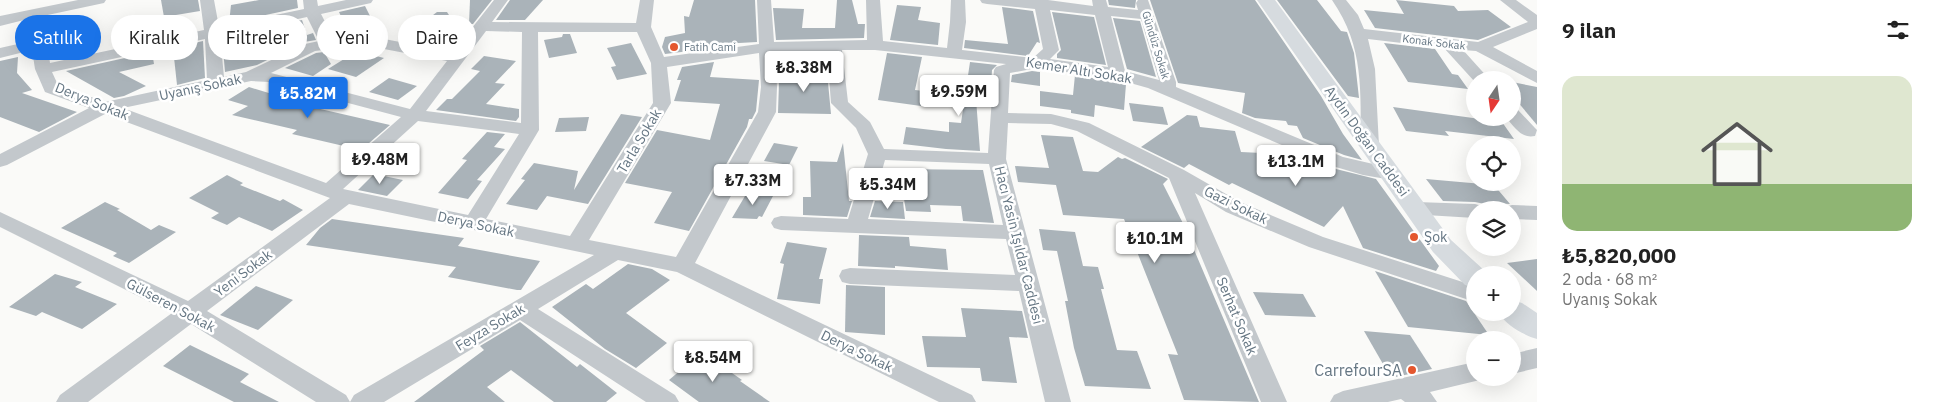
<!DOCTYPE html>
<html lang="tr">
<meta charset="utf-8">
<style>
body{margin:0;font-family:"IBM Plex Sans",sans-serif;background:#f6f6f6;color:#222;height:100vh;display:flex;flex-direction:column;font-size:19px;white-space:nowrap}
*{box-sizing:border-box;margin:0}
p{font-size:16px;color:#767676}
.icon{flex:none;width:28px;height:28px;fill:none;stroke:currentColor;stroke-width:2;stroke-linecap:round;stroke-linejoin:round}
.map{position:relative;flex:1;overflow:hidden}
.details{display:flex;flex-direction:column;background:#fff;width:400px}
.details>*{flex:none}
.hud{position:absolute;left:15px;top:15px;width:475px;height:45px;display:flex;gap:10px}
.needle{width:32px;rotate:193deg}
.tools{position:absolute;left:1466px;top:71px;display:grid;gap:10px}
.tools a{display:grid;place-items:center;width:55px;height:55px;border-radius:50%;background:#fff;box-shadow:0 5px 20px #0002;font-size:25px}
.price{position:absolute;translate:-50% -42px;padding:0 11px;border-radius:5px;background:#fff;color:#222;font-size:16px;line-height:32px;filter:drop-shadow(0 1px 2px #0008)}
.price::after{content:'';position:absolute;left:50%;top:30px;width:15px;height:11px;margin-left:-8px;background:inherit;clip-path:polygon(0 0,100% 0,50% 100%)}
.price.current{background:#1a73e8;color:#fff}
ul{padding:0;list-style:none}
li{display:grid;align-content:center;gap:10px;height:265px;padding:0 25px}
li span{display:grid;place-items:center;height:155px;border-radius:15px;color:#555}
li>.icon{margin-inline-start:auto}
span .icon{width:90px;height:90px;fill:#fffc;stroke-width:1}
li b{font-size:21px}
h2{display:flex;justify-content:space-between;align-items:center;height:60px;padding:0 25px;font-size:21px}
.tag{padding:0 18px;border-radius:22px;background:#fff;box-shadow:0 5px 20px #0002;font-size:18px;line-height:45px}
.tag.current{background:#1a73e8;color:#fff}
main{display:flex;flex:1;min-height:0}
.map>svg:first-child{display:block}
</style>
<main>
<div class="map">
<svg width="1537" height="402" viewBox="0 0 1537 402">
<rect width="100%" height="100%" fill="#fafaf8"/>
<g fill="#aab3b9">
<path d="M161 0H198L200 11 164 17Z"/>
<path d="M259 0H297L298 8 229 23 231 5Z"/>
<path d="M470 0H492L473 24H469Z"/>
<path d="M510 0H543L525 20H496Z"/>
<path d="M694 0H755L757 42 721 44 722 47 665 54 662 47 665 37 685 33 684 16 689 17Z"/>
<path d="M837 0H852L858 24H865L864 38 776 40 773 8 804 9 802 28H835Z"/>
<path d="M1108 0H1136L1135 8 1109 5Z"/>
<path d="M1150 0H1255L1321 96 1343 134 1362 160 1344 155 1303 138 1297 126 1288 125 1286 121 1255 118 1242 113 1245 93 1178 83Z"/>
<path d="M1277 0H1317L1341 31 1347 32 1354 53 1359 98 1348 96Z"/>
<path d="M1396 0 1454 6 1458 11 1488 10 1511 27 1478 40 1375 28 1364 10 1404 14Z"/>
<path d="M897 5 921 7 918 20 940 23 938 45 890 40Z"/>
<path d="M365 6 371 18 345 25 339 12Z"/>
<path d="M1002 7 1033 11 1040 43 1037 42 1028 56 964 48 965 40 1008 44Z"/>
<path d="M437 12H447L462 35 444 48 400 40Z"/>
<path d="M1052 12 1094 17 1106 65 1057 58V54L1061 50Z"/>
<path d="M1113 18 1140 21 1156 77 1127 69Z"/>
<path d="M302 20 307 35 313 33 316 40 304 42 257 65 225 72 222 37Z"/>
<path d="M563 34H570L577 53 549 58 544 40 562 37Z"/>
<path d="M203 41 205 78 177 85 173 48Z"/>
<path d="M631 43 647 74 617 80 611 67 616 66 607 48Z"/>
<path d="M1384 43 1435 49 1452 74 1458 75 1468 89 1408 82Z"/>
<path d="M357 51 384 58 356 77 328 69Z"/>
<path d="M152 52 154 64 119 72 146 86 124 96 114 98 66 71Z"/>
<path d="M324 52 331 64 313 76 285 68 316 53Z"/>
<path d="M887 53 922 57 915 90 924 91 921 106 878 100Z"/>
<path d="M484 56 516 61 495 83 505 84 486 104 519 109V117L516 121 436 110 447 99H452L480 71 471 69Z"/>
<path d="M18 57 17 73 32 90 22 93 77 112 39 132 0 117V61Z"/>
<path d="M714 62 710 77 759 80 756 111 752 119H749L747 127 689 231 654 223 672 192 625 183 657 130 710 140 720 104 674 101 681 80H677L682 67Z"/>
<path d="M970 62 997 65 992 70 990 101 976 99 980 151 946 149 903 144 906 127 949 132V122L961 123Z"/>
<path d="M1032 71 1040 72V86L1011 82 1012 75Z"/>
<path d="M782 72H827L831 114 778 113 779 82H782Z"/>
<path d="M1075 75 1126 84 1124 110 1095 105 1094 117 1071 113V110L1040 106V91L1073 95Z"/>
<path d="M389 78 417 86 398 100 369 92Z"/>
<path d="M1512 82 1537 87V125L1512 95Z"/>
<path d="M249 87 295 101 297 100 321 105 316 108 390 125 361 150 292 134 297 130 232 115 248 106 228 100Z"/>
<path d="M1129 103 1163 107 1168 125 1133 121Z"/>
<path d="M1393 107 1502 122 1514 139 1445 131 1449 136 1406 131Z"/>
<path d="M621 114 642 117 588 204 547 196 537 210 506 204 525 180 521 179 534 163 578 171 574 190Z"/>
<path d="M1187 115 1197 116 1200 127 1235 131 1241 152 1300 155 1328 167 1376 179 1439 266 1436 271 1363 248 1343 206 1324 227 1232 183 1229 185 1189 164 1184 168 1141 147Z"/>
<path d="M589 117 586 131 555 132 559 118Z"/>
<path d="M487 132 505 134 494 147 505 149 477 180 482 181 468 199 438 193 467 160 462 159Z"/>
<path d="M1041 135 1073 137 1083 171 1098 172 1118 157 1122 159 1125 158 1168 179 1163 184 1194 245H1192L1259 402 1184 400 1168 354 1178 355 1124 219 1063 215 1056 185 1018 182 1015 166 1049 168Z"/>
<path d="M774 143 798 147 789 165 764 161Z"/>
<path d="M843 143 849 201H852L847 217 803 215V197H811L810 161 837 162Z"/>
<path d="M899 169 983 170 994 223 963 221 961 206 930 205 931 212 906 211Z"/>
<path d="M374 174 403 180 387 196 358 190Z"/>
<path d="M227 175 243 183 240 185 280 201 283 199 303 210 272 231 239 217 227 225 211 218 219 213 189 198Z"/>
<path d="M1426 179 1494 185 1510 204 1493 203 1495 206 1475 202 1443 201Z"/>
<path d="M748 191 773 196 762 217 759 216 757 219 732 218Z"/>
<path d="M875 201 903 202 905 219 870 217Z"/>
<path d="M105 202 120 209 117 210 151 230 159 225 176 232 129 263 113 256 117 253 61 228Z"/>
<path d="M332 219 464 238 458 246 540 261 521 290H517L448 277 456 267 306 245 320 228Z"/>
<path d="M1039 229 1075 232 1083 266 1098 267 1104 289H1101L1117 350 1137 351 1151 389 1085 386 1074 348 1065 301H1068L1057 251 1043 250Z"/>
<path d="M859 235 909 237 910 246 946 249 948 270 895 266V268L858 266Z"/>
<path d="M787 242 827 248 819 279H823L820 304 777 299 784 264 780 263Z"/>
<path d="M1537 259V291L1507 263Z"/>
<path d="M628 264 652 269 670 280 626 313 667 343 636 368 605 349 552 307 586 284 593 289Z"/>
<path d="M1375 271 1466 301 1489 335 1408 327Z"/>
<path d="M55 274 82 282 75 287 117 304 82 329 42 312 36 316 9 307Z"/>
<path d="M846 285 885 287V335L845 332Z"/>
<path d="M256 286 293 300 258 330 220 315Z"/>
<path d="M1253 292 1303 294 1316 317 1265 315Z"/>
<path d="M961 308 1022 311 1028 338 1009 337 1017 383 982 381 980 368 927 367 922 336 966 337Z"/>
<path d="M520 322 577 367 580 364 617 393 606 402H554L511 370 487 387 505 402H414L484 350 480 346Z"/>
<path d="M1364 331 1410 335 1432 369 1391 378Z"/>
<path d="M190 345 249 374 240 382 279 402H234L163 366Z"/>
<path d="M702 352 742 380 740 381 770 402H699L669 380Z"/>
</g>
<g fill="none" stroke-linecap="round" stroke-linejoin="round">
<g fill="#c3c8cc" fill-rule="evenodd">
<path d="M78 0H106L104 3 43 16 50 63 204 30 200 0H214L219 27 304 9 303 0H317L318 6 346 0H373L371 3 321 14 334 39 363 35 453 52 494 0H508L492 22 636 23 640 0H654L651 27 664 57 759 44 757 0H771L774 42 867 40 866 0H880L883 41 947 48 950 22 951 0H965L966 22 962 50 1033 58 1043 49 1035 9 987 4 982 3 980 0H1048L1093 6 1092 0H1106L1108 7 1138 10 1136 3 1138 0H1148L1176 82V87L1343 157 1399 170 1402 174 1399 178 1392 180 1363 175 1329 165 1148 88 1116 79 1037 68 1010 73 1008 113 1051 114 1089 123 1184 170 1240 202 1323 237 1475 286V302L1309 247 1226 212 1195 193 1287 402H1261L1169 178 1077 131 1051 124 1008 123 1006 159 1071 402H1045L1019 291 850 284 842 282 839 276 842 270 850 268 1015 275 1006 239 781 230 774 228 771 223 774 218 781 216 848 219 868 154 856 128 831 103 827 51 775 52 777 87 776 112 695 263 972 395 976 402H939L677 272 618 260 538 309 675 395 679 402H646L520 320 384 402H350L354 395 594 255 349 204 207 311 346 395 350 402H316L191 324 88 402H56L60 395 172 313 0 227V212L188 301 330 198 105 114 7 165 0 167V154L89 108 45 92 35 69 32 50 0 58V48L31 41 28 19 0 26V16ZM1050 10 1095 15 1108 67 1050 59 1059 50ZM1111 16 1141 19 1159 80 1125 71ZM307 17 319 41 305 44 246 72 224 77 220 36ZM486 31 522 32 521 123 426 111ZM538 32H637L651 63 653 103 570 236 486 219 539 130ZM205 39 207 80 105 102 58 85 52 72ZM363 45 447 61 410 109 271 73 315 51ZM842 50H875L1006 64 996 67 994 70 988 153 884 149 870 122 848 102ZM759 53 761 87 758 112 676 257 589 240 671 103 667 67ZM251 81 269 82 401 117 326 183 123 108ZM418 121 519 134 468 215 343 189ZM885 160 989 164 1003 225 868 219Z"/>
<path d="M1332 0H1346L1358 15 1364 29 1478 42 1528 22 1500 0H1516L1537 15V29L1493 47 1537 71V83L1476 51 1463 50 1490 80H1475V82L1444 48 1368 39 1375 69 1379 146 1377 150 1370 152 1363 150 1361 146C1360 91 1365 48 1332 0Z"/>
<path d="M1512 109 1518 110 1535 128 1537 130 1535 136C1521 139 1515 127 1506 118H1512Z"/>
<path d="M1416 202 1475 204 1482 206 1485 210H1475V218L1409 214 1406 209 1409 204Z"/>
<path d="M1512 205 1537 206V220L1512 219V210H1503L1505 207Z"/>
<path d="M1537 348V368L1512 374V354Z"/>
<path d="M1475 362V378H1485L1484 379 1430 392 1437 402H1405L1401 399 1388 402H1330L1334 395 1343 391Z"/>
</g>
<g fill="#d6dbdf" fill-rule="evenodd">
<path d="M1257 0H1275L1451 240 1485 271 1487 275H1475V288L1465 285 1433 252Z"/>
<path d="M1512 300 1522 303 1537 313V339C1523 335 1506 325 1498 312H1512Z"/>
</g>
</g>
<g fill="#e4572e" stroke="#fff" stroke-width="2">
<circle cx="674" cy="47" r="5"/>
<circle cx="1414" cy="237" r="5"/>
<circle cx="1412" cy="370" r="5"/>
</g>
<g text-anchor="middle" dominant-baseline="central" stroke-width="5" stroke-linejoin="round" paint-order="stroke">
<g font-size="11" fill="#657683" stroke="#fff">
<text transform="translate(1434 42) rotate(7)">Konak Sokak</text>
<text transform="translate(1156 45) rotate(73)">Gündüz Sokak</text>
</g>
<g font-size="11" fill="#657683" stroke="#fff" text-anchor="start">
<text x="684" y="47">Fatih Cami</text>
</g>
<g font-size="14" fill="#657683" stroke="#fff">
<text transform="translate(1079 70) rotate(9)">Kemer Altı Sokak</text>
<text transform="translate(200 87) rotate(-12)">Uyanış Sokak</text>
<text transform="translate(92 101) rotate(22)">Derya Sokak</text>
<text transform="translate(639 141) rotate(-59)">Tarla Sokak</text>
<text transform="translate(1367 141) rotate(54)">Aydın Doğan Caddesi</text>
<text transform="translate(1236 205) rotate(26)">Gazi Sokak</text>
<text transform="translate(476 224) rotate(12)">Derya Sokak</text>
<text transform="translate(1019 245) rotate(76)">Hacı Yasin Işıldar Caddesi</text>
<text transform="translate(243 273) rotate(-37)">Yeni Sokak</text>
<text transform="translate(171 305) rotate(28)">Gülseren Sokak</text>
<text transform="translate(1237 316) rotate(67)">Serhat Sokak</text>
<text transform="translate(490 327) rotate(-31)">Feyza Sokak</text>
<text transform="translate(857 351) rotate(26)">Derya Sokak</text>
</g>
<g font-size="14" fill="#657683" stroke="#fff" text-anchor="start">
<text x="1424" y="237">Şok</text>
</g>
<g font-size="16" fill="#657683" stroke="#fff" text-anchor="end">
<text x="1402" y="370">CarrefourSA</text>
</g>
</g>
</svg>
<div class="tools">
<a><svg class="needle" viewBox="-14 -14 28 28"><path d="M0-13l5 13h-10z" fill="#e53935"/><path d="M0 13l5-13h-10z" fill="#767676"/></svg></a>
<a><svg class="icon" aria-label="locate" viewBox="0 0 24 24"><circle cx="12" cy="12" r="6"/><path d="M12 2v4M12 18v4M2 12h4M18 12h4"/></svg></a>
<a><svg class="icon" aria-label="layers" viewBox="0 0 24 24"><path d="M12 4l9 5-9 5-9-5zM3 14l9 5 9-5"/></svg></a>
<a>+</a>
<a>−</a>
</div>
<b class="price" style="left:804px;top:93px">₺8.38M</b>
<b class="price" style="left:959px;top:117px">₺9.59M</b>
<b class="price current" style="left:308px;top:119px">₺5.82M</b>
<b class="price" style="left:380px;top:185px">₺9.48M</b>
<b class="price" style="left:1296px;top:187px">₺13.1M</b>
<b class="price" style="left:753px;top:206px">₺7.33M</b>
<b class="price" style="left:888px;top:210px">₺5.34M</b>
<b class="price" style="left:1155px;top:264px">₺10.1M</b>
<b class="price" style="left:713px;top:383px">₺8.54M</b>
<div class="hud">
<a class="tag current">Satılık</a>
<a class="tag">Kiralık</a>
<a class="tag">Filtreler</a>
<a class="tag">Yeni</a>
<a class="tag">Daire</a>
</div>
</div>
<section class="details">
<h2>9 ilan<svg class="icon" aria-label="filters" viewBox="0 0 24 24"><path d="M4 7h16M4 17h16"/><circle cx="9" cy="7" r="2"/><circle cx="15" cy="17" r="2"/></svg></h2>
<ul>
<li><span style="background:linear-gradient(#dfe7d0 70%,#8fb573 0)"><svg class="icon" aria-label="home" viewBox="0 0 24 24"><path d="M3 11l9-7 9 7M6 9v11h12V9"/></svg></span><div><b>₺5,820,000</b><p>2 oda · 68 m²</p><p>Uyanış Sokak</p></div></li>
</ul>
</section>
</main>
